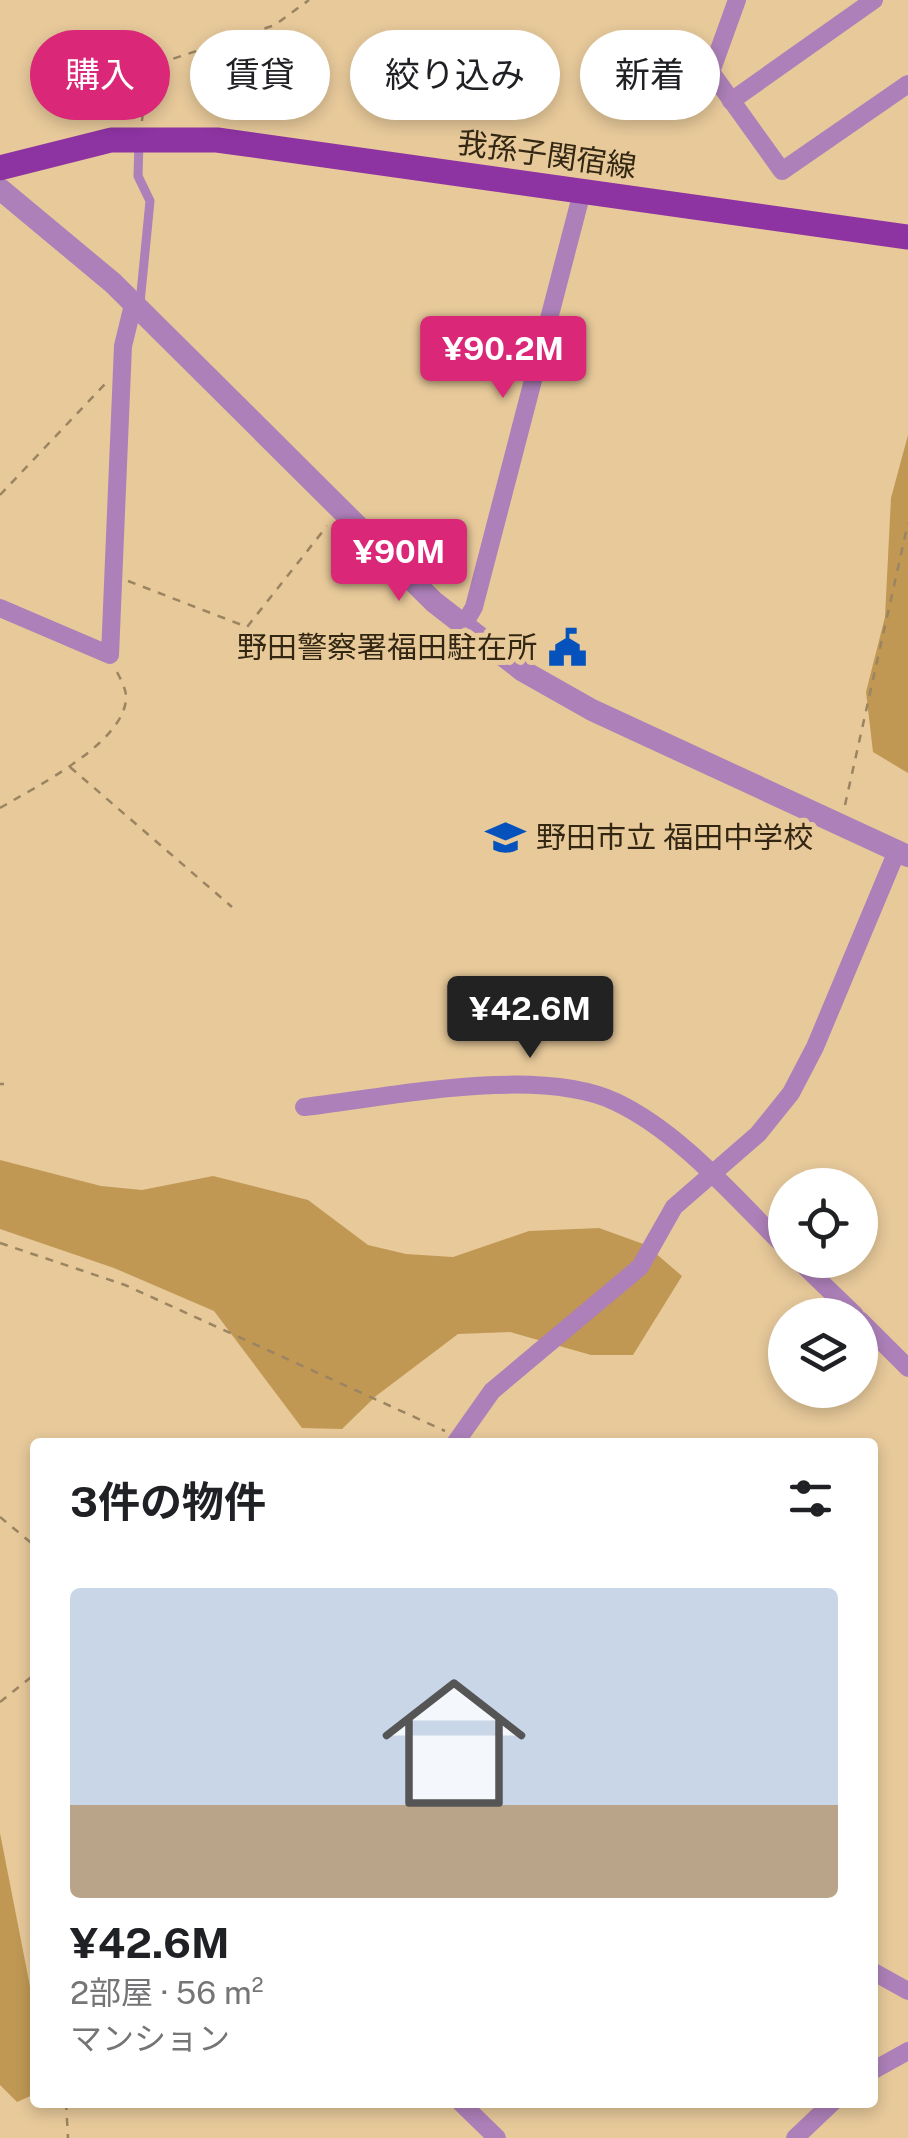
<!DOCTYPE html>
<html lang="ja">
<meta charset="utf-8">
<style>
body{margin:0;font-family:"Public Sans","Noto Sans JP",sans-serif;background:#f6f6f6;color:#202124;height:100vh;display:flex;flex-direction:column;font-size:38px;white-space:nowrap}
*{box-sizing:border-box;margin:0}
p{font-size:32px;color:#757577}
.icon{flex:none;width:55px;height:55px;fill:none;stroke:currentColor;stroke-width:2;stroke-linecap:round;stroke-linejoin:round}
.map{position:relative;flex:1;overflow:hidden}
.side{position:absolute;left:30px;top:1438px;width:848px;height:670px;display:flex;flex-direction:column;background:#fff;border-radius:10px;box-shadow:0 5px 15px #0003}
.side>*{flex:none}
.guide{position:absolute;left:30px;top:30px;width:850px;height:90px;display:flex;gap:20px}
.buttons{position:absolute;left:768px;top:1168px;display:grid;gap:20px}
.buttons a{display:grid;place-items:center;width:110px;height:110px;border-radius:50%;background:#fff;box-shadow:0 5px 15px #0003;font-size:50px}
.price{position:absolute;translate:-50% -85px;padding:0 22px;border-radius:10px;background:#db2777;color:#fff;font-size:32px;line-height:65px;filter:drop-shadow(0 2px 5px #0008)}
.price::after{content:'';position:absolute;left:50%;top:60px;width:30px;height:22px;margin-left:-15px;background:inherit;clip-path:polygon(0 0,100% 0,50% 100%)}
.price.current{background:#222;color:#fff}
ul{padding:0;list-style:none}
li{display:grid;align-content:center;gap:20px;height:530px;padding:0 40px}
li+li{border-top:2px solid #e0e0e0}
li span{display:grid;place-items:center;height:310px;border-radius:10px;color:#555}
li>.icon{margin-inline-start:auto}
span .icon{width:180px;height:180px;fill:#fffc;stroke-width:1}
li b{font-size:42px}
h2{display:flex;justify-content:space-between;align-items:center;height:120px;padding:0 40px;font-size:42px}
.tag{padding:0 35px;border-radius:45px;background:#fff;box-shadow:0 5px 15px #0003;font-size:35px;line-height:90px}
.tag.current{background:#db2777;color:#fff}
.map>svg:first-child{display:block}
</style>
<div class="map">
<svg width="908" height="2138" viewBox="0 0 908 2138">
<rect width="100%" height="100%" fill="#e7c99a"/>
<g fill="#c09854">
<path d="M908 435V773L873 752 866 692 885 617 891 498Z"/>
<path d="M0 1160 101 1186 142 1190 213 1176 308 1200 368 1245 406 1254 453 1257 529 1231 599 1228 646 1245 682 1276 633 1355H591L510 1332 458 1334 376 1396 342 1429 302 1428 214 1311 114 1268 0 1229Z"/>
<path d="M0 1833 35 2012V2094L17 2102 0 2085Z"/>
</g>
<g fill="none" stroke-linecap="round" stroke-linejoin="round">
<g stroke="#9b8461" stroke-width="2.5" stroke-dasharray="8 8" stroke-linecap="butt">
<path d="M142 121 146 75 151 66 275 25 309 0"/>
<path d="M0 495 105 384"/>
<path d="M128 581 247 627 327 526"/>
<path d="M70 767 232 907"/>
<path d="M845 805 908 523"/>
<path d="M0 808C35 787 123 744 126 699 127 690 120 678 116 670"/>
<path d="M0 1084H4"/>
<path d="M0 1243 125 1285 445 1431"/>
<path d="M0 1517 35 1546"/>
<path d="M0 1702 35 1674"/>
<path d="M66 2102 68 2138"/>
</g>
<path stroke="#ad80b9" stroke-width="9" d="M139 142 138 176 150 201 140 303"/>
<g stroke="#ad80b9" stroke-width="18">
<path d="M737 0 711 72 782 171 908 84"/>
<path d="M731 101 874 0"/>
<path d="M0 608 110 655 123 346 133 305"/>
<path d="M463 626 474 607 582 192"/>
<path d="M304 1107C391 1097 537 1065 616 1102 681 1133 734 1197 785 1247"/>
<path d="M798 1260 855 1315"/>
<path d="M860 1320 908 1368"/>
<path d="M456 1442 492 1391 640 1267 674 1207 758 1134 791 1093 815 1047 897 851"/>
<path d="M872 1971 908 1991"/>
<path d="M872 2071 908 2051"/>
<path d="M460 2102 497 2138"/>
<path d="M795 2138 833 2102"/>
</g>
<path stroke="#ad80b9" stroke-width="22" d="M0 189 113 283 434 602 523 671 592 710 908 856"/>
<path stroke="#8d33a2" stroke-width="25" d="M0 168 111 140H217L908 237"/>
</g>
<defs>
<symbol id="civic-bare" viewBox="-9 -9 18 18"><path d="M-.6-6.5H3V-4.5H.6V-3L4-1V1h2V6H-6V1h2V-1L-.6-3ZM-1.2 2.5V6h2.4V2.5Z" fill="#0552bc" stroke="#e7c99a" stroke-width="2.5" paint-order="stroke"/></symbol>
<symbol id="school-bare" viewBox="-9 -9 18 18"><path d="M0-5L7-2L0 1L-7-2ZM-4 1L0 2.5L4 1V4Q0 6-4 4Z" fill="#0552bc" stroke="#e7c99a" stroke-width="2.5" paint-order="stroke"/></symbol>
</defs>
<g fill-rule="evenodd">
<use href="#civic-bare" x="540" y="620" width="55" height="55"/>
<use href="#school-bare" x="478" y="810" width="55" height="55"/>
</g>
<g text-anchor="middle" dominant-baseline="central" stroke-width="10" stroke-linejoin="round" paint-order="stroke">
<g font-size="30" fill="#332714" stroke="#e7c99a">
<text transform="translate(547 154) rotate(8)">我孫子関宿線</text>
</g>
<g font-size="30" fill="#332714" stroke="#e7c99a" text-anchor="end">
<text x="537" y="647">野田警察署福田駐在所</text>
<text x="536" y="837" text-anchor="start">野田市立 福田中学校</text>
</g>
</g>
</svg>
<div class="buttons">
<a><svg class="icon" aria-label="locate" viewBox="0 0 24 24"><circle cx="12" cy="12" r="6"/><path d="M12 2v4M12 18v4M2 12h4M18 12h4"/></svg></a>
<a><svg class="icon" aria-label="layers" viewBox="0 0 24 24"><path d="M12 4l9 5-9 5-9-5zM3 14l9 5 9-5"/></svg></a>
</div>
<b class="price" style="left:503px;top:401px">¥90.2M</b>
<b class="price" style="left:399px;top:604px">¥90M</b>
<b class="price current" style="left:530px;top:1061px">¥42.6M</b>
<div class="guide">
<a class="tag current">購入</a>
<a class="tag">賃貸</a>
<a class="tag">絞り込み</a>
<a class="tag">新着</a>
</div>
<section class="side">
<h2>3件の物件<svg class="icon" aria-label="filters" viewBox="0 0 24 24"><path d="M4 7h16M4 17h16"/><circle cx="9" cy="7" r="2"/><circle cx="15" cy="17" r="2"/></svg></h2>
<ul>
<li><span style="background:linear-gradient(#c9d6e8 70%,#b9a48a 0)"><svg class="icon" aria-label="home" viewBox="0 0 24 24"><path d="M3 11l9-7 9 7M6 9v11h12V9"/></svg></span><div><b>¥42.6M</b><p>2部屋 · 56 m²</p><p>マンション</p></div></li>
</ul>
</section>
</div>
